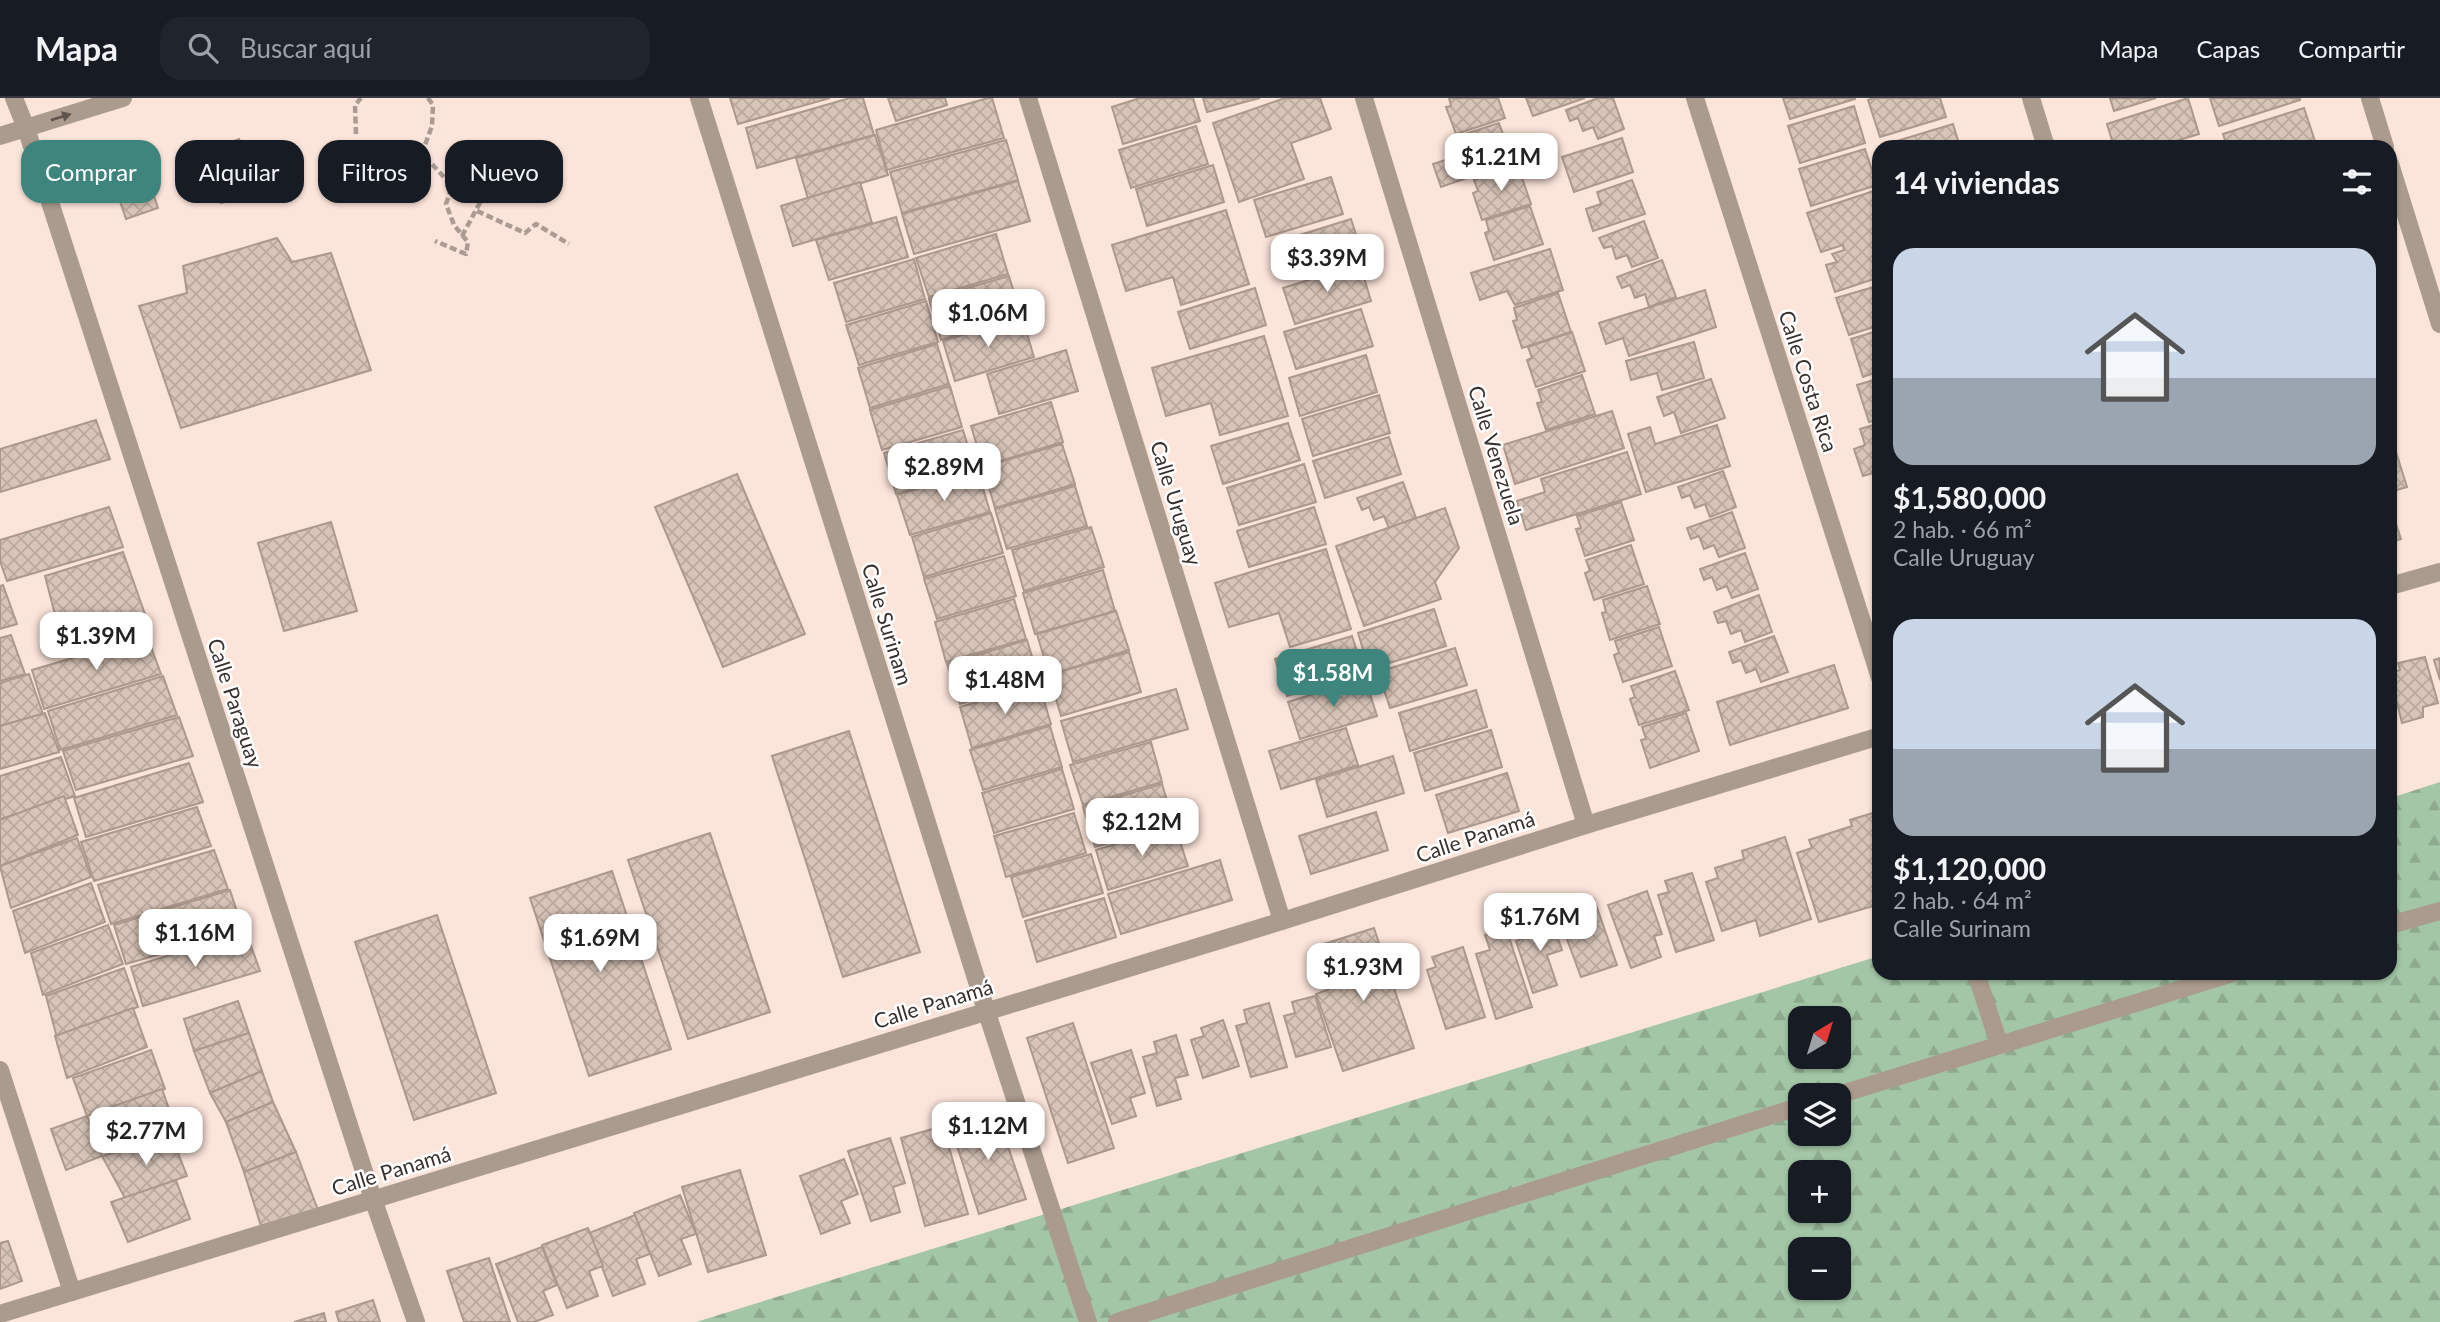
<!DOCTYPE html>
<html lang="es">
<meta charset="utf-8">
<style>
body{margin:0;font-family:Lato,sans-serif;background:#20242c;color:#f1f3f6;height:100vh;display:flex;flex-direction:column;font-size:26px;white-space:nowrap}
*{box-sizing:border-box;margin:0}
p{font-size:23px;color:#9ea1a6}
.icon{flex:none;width:38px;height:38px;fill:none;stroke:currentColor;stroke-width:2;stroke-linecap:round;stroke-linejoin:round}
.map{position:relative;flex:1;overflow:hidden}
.details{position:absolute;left:1872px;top:42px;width:525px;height:840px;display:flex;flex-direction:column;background:#171b24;border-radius:21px;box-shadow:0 2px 5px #0004}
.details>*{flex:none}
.banner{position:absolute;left:21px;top:42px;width:665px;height:63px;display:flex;gap:14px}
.needle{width:46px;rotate:38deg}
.fabs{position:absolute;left:1788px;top:908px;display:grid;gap:14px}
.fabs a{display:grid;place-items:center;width:63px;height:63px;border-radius:14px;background:#171b24;box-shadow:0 2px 5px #0004;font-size:35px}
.price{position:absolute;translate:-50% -60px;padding:0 16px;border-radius:14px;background:#fff;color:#222;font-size:23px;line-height:46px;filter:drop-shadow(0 2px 4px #0008)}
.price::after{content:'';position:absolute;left:50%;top:42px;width:21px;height:16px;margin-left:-10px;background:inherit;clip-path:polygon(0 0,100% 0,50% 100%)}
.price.current{background:#3e857e;color:#fff}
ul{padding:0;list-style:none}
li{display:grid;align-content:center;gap:14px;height:371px;padding:0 21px}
li span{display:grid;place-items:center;height:217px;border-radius:21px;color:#555}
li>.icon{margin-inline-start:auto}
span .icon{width:126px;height:126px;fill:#fffc;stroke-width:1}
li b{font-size:30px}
h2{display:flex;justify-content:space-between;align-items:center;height:84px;padding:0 21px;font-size:30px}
.pill{padding:0 24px;border-radius:21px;background:#171b24;box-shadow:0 2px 5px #0004;font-size:24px;line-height:63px}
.pill.current{background:#3e857e;color:#fff}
header{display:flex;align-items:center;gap:42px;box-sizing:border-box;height:98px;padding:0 35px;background:#171b24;border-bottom:2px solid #363941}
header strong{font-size:33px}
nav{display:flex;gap:38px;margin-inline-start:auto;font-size:24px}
.search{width:490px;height:63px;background:#20242c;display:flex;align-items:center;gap:18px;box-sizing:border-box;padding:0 24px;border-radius:21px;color:#9ea1a6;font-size:26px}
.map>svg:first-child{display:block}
</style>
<header>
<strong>Mapa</strong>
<div class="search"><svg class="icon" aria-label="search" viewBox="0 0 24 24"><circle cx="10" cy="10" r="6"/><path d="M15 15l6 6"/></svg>Buscar aquí</div>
<nav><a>Mapa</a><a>Capas</a><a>Compartir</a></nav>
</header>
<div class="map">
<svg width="2440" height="1224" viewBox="0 0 2440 1224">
<defs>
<pattern id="forest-firs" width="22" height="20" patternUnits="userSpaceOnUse" patternTransform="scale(1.75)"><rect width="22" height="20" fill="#a3c6a6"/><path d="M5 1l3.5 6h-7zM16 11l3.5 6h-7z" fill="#8daa8f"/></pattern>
<pattern id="building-cross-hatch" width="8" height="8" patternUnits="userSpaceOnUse" patternTransform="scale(1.75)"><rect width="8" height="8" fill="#d8c4b8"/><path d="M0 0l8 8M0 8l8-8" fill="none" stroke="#baa99e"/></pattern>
</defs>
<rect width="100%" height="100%" fill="#fbe4da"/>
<path fill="url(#forest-firs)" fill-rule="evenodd" d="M2440 684V1224H696L1879 858 1880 875H2390L2391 700ZM1801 920H1839V959H1801ZM1801 998H1839V1036H1801ZM1801 1074H1839V1113H1801ZM1801 1152H1839V1190H1801Z"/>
<g fill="url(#building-cross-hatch)" stroke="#ac988c" stroke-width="2">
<path d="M730 0H830L738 26Z"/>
<path d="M850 0H863L874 37 757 70 746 30Z"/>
<path d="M888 0H945L947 7 896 23Z"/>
<path d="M988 0H992L1004 40 887 72 876 32Z"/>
<path d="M1140 0H1193L1200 23 1123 46 1112 9Z"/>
<path d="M1203 0H1260L1207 14Z"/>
<path d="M1285 0H1320L1331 31 1291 45 1304 81 1239 104 1213 25Z"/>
<path d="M1449 0H1498L1505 20 1456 36 1446 9 1451 8Z"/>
<path d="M1526 0H1585L1533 18Z"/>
<path d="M1598 0H1613L1624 31 1598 41 1593 29 1583 33 1578 20 1570 23 1566 12Z"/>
<path d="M1783 0H1855V1L1790 21Z"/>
<path d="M1874 0H1940L1946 19 1880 39 1868 2Z"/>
<path d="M2110 0H2156L2114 13Z"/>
<path d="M2188 0 2199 36 2156 49H2114L2107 26Z"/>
<path d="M2210 0H2300V2L2219 28Z"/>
<path d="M1854 8 1865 45 1800 65 1788 28Z"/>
<path d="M2304 10 2316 46 2305 49H2227L2223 36Z"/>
<path d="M1499 25 1513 64 1441 89 1433 66 1465 56 1459 38Z"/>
<path d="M1953 26 1960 49H1888L1887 46Z"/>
<path d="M1196 28 1208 66 1131 90 1119 52Z"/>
<path d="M875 37 888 77 808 101 796 60Z"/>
<path d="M1622 40 1633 74 1574 94 1562 59Z"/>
<path d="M239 41 261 94 221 105 200 56Z"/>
<path d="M1006 42 1018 82 902 115 890 74Z"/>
<path d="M1865 51 1877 87 1811 108 1799 71Z"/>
<path d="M139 54 158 110 126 121 107 65Z"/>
<path d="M1213 67 1224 104 1147 128 1136 91Z"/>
<path d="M1518 68 1531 106 1482 122 1473 95 1478 93 1474 82Z"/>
<path d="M1331 79 1343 116 1266 139 1254 102Z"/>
<path d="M1632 82 1645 116 1593 133 1586 111 1601 106 1597 94Z"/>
<path d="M1018 83 1030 123 914 156 902 116Z"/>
<path d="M860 84 872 125 793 148 781 108Z"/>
<path d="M1880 91V179L1835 194 1826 167 1837 164 1832 156 1844 152 1843 147 1821 154 1807 115Z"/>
<path d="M1530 108 1543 146 1494 162 1485 135 1489 133 1486 122Z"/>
<path d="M1226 112 1249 186 1181 207 1173 179 1126 193 1112 147Z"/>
<path d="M896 119 908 159 829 182 816 142Z"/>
<path d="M1351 121 1363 158 1286 181 1274 145Z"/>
<path d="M1644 123 1658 160 1632 169 1627 157 1616 161 1612 148 1604 150 1599 140Z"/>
<path d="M996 136 1008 176 929 199 916 160Z"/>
<path d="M277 140 292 164 331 155 371 272 181 330 139 208 187 195 183 168Z"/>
<path d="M1550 151 1563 192 1515 207 1507 193 1480 202 1471 175Z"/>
<path d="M914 161 925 201 846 224 834 185Z"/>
<path d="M1662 162 1676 199 1649 209 1645 196 1635 200 1630 187 1622 190 1617 179Z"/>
<path d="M1360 166 1371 203 1295 226 1283 190Z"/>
<path d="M1009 178 1021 218 941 242 929 201Z"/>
<path d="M1880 187V227L1849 237 1836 200Z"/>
<path d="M1255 190 1266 227 1190 251 1178 214Z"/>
<path d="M1705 192 1716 229 1629 258 1623 240 1606 246 1599 225Z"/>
<path d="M1558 195 1571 234 1522 250 1513 223 1517 222 1514 210Z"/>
<path d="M926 203 938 244 859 267 846 227Z"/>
<path d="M1361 211 1373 248 1296 271 1284 234Z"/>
<path d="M1022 219 1034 259 955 283 943 243Z"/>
<path d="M1880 232V273L1863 279 1851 241Z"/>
<path d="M1572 234 1585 273 1536 289 1527 262 1532 260 1528 249Z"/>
<path d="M1264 238 1288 318 1220 337 1211 305 1166 318 1152 270Z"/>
<path d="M1694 244 1704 280 1662 292 1657 275 1631 282 1626 263Z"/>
<path d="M937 246 949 286 870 310 858 270Z"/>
<path d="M1066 252 1078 293 999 316 987 276Z"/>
<path d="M1366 257 1377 294 1300 318 1289 280Z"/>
<path d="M1582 277 1595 316 1546 332 1537 305 1542 304 1538 292Z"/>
<path d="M1880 280V321L1869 324 1857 287Z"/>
<path d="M1711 281 1725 320 1681 335 1674 314 1664 318 1657 299Z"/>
<path d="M950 288 962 329 882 352 870 312Z"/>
<path d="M1379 297 1390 335 1313 358 1302 321Z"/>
<path d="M1051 304 1063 344 983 368 971 328Z"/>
<path d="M1612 313 1624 350 1515 386 1503 347Z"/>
<path d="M96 322 110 361 0 394V351Z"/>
<path d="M1288 325 1300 362 1223 386 1211 348Z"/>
<path d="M1880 325V373L1863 378 1854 351 1865 347 1860 331Z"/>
<path d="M1717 327 1730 368 1646 394 1628 336 1650 329 1655 346Z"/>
<path d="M963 332 975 372 896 396 884 355Z"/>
<path d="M1389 339 1401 376 1325 400 1313 363Z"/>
<path d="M1062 346 1075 386 995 410 983 369Z"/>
<path d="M1627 354 1641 396 1526 432 1517 403 1545 394 1541 381Z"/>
<path d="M2396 354 2407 389 2390 394V356Z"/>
<path d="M1304 366 1316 404 1239 427 1227 390Z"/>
<path d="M978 373 990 414 910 437 897 397Z"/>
<path d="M1723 373 1736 409 1710 419 1705 406 1695 410 1690 397 1682 400 1678 389Z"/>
<path d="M737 376 805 536 723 569 655 409Z"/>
<path d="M1403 384 1416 420 1389 430 1384 418 1374 422 1369 409 1362 412 1357 400Z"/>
<path d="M1075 388 1087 428 1007 451 995 411Z"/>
<path d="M1621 404 1634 442 1585 458 1576 431 1581 430 1577 418Z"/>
<path d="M2390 408 2401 441 2390 444Z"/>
<path d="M109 409 123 449 7 483 0 463V442Z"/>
<path d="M1314 409 1326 446 1249 469 1237 433Z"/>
<path d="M1445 410 1459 450 1435 484 1441 501 1364 528 1336 448Z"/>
<path d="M1732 414 1745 450 1719 459 1714 447 1704 451 1699 438 1691 441 1687 430Z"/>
<path d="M991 415 1003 455 924 479 912 439Z"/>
<path d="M331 424 357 513 284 533 258 445Z"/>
<path d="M1091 429 1104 469 1024 493 1012 452Z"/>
<path d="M1631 447 1644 486 1594 502 1585 475 1590 473 1586 462Z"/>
<path d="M1326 451 1351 531 1290 549 1279 515 1229 529 1215 485Z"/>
<path d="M123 454 151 533 66 559 45 478Z"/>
<path d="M1745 455 1758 491 1732 500 1727 488 1717 492 1712 479 1704 482 1700 471Z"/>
<path d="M1004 458 1016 498 937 521 924 481Z"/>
<path d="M1103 472 1115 513 1035 536 1023 495Z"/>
<path d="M3 487 17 526 0 531V488Z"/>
<path d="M1647 488 1660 526 1610 542 1602 515 1606 514 1603 502Z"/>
<path d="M1759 497 1772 534 1745 544 1741 532 1731 536 1726 523 1718 525 1714 514Z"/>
<path d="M1014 501 1026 541 946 564 935 524Z"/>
<path d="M1434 511 1446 548 1369 571 1358 535Z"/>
<path d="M1116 513 1129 552 1049 577 1037 536Z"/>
<path d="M1659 529 1672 568 1623 584 1614 557 1619 555 1615 543Z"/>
<path d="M11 537 25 576 0 583V540Z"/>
<path d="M147 538 161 576 44 611 32 572Z"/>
<path d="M1352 538 1364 574 1287 598 1275 561Z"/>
<path d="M1774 538 1788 574 1761 584 1756 571 1746 575 1741 562 1733 565 1729 554Z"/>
<path d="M1027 542 1039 582 960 606 947 566Z"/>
<path d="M1455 550 1467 587 1390 610 1378 574Z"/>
<path d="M1129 554 1141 594 1061 618 1049 577Z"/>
<path d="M2425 559 2438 605 2423 609V619L2402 625 2390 576 2400 572 2398 565Z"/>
<path d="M2440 560V582L2434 562Z"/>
<path d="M1834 567 1848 610 1730 647 1717 604Z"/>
<path d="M1675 573 1689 612 1639 627 1630 601 1635 599 1631 588Z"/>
<path d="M29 576 43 616 0 628V585Z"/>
<path d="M163 578 177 617 60 652 48 613Z"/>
<path d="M1365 580 1377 618 1300 641 1288 604Z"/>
<path d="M1039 586 1051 626 972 650 960 609Z"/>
<path d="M1176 591 1188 631 1073 664 1061 623Z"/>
<path d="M1476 592 1487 629 1410 653 1399 615Z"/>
<path d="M45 615 59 654 0 671V628Z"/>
<path d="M1686 615 1699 653 1650 670 1641 642 1646 641 1642 629Z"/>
<path d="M179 619 193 658 76 692 63 653Z"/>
<path d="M1050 628 1062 669 983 692 970 652Z"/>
<path d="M1346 630 1358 667 1281 691 1269 653Z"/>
<path d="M1491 632 1502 669 1425 693 1414 655Z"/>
<path d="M849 633 920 854 843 879 772 658Z"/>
<path d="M1151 644 1162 684 1083 707 1070 667Z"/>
<path d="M1393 658 1404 695 1327 719 1316 682Z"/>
<path d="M61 659 75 698 0 721V678Z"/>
<path d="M189 665 203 704 86 739 74 700Z"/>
<path d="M1062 671 1074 711 994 735 982 695Z"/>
<path d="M1507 675 1519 713 1448 735 1436 697Z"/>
<path d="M1162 686 1174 726 1095 749 1083 709Z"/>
<path d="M64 698 78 737 0 768V722Z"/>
<path d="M197 709 211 748 94 783 81 744Z"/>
<path d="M1376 714 1388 752 1311 776 1299 738Z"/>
<path d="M1876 714 1880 723V806L1819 824 1797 755 1812 750 1809 742 1852 728 1850 722Z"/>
<path d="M1074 715 1086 755 1006 779 994 738Z"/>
<path d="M1175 728 1188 768 1108 792 1096 752Z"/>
<path d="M710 735 770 914 688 941 628 762Z"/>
<path d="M1785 739 1811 821 1760 838 1756 822 1722 833 1706 784 1718 780 1715 770 1744 761 1742 753Z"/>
<path d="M77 740 91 779 11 810 0 768Z"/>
<path d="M214 752 228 791 111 826 98 787Z"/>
<path d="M1091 756 1103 795 1023 819 1011 779Z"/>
<path d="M1220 762 1232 802 1121 836 1108 796Z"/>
<path d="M612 773 671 951 589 978 530 800Z"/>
<path d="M1692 775 1714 842 1676 854 1658 797 1669 794 1665 783Z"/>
<path d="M91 785 105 824 25 855 13 813Z"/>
<path d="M230 792 243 832 126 866 114 827Z"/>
<path d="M1647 793 1662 836 1654 838 1661 859 1631 870 1608 807Z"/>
<path d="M1104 800 1116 839 1037 864 1025 823Z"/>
<path d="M1594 801 1617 867 1581 879 1557 814Z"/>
<path d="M437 817 496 995 414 1022 355 844Z"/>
<path d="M1550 817 1562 852 1547 857 1557 887 1533 895 1516 843 1530 838 1526 825Z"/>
<path d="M108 827 123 866 43 897 31 855Z"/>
<path d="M1374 830 1414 950 1343 973 1316 896 1338 888 1324 846Z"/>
<path d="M1506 830 1532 909 1496 921 1476 856 1490 852 1485 837Z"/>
<path d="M246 834 260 873 143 908 131 869Z"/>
<path d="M1463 849 1485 919 1446 931 1427 872 1436 869 1432 859Z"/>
<path d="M124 870 138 909 57 940 46 898Z"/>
<path d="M1315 898 1331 949 1296 959 1284 918 1295 915 1292 904Z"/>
<path d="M238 903 249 935 194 953 184 921Z"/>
<path d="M1269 905 1287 969 1251 979 1236 928 1247 925 1244 912Z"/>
<path d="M133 910 147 949 67 980 55 938Z"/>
<path d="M1223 922 1239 968 1203 980 1191 942 1204 938 1201 930Z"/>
<path d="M1073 925 1114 1050 1068 1065 1027 940Z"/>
<path d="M249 935 262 973 210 995 194 953Z"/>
<path d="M1176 937 1188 977 1175 980 1181 1001 1157 1008 1143 959 1157 955 1154 944Z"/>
<path d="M151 952 165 991 87 1018 73 980Z"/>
<path d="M1131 952 1145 995 1130 1000 1136 1018 1112 1026 1091 965Z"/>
<path d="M262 973 273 1004 226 1024 210 995Z"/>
<path d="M162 991 176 1031 114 1053 97 1014Z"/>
<path d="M273 1004 296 1054 244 1074 226 1024Z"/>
<path d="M995 1011 1026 1101 979 1116 950 1026Z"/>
<path d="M87 1018 102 1058 66 1072 51 1031Z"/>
<path d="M943 1028 968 1116 925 1128 901 1040Z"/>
<path d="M172 1039 187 1078 125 1100 102 1058Z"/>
<path d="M890 1040 905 1085 893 1089 900 1114 871 1123 848 1053Z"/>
<path d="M296 1054 318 1112 261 1128 244 1074Z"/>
<path d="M844 1061 858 1096 841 1103 850 1125 821 1136 800 1078Z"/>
<path d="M740 1072 766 1157 708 1174 682 1089Z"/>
<path d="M176 1082 190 1121 128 1144 111 1104Z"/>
<path d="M680 1097 696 1136 681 1141 691 1166 659 1178 634 1115Z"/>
<path d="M635 1117 650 1156 636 1161 645 1186 613 1198 589 1135Z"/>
<path d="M588 1130 603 1168 589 1173 598 1198 567 1210 542 1147Z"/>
<path d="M8 1143 22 1183 0 1191V1145Z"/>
<path d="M542 1149 557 1187 543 1193 553 1217 534 1224H518L496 1166Z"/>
<path d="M489 1160 510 1224H464L447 1173Z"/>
<path d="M373 1202 380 1224H339L336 1214Z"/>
<path d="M324 1215 326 1224H294Z"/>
</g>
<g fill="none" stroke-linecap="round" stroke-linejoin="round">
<g stroke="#ab9b93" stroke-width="4.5" stroke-dasharray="7 3.5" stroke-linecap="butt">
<path d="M428 0 433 7 432 28 422 55 452 88 446 106 454 127 468 144 466 156 435 143"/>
<path d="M356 36 355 7 361 0"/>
<path d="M477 113 525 135 536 126 569 146"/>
<path d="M462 138 491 84"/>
</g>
<g stroke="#ab9b8e" stroke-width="18">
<path d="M14 0 26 30 373 1101 416 1224"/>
<path d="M699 0 986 912 1088 1224"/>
<path d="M1028 0 1282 823"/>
<path d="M1364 0 1586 727"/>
<path d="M1695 0 1880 580"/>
<path d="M2031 0 2046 49"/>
<path d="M2370 0 2385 49"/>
<path d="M2390 66 2440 226"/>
<path d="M2390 488 2440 474"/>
<path d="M2390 827 2440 813"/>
<path d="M1976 875 1999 946"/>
<path d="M0 972 72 1194"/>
<path d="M1835 998 2233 875"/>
<path d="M0 1216 1282 823 1586 727 1880 638"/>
<path d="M1117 1224 1801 1008"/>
</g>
<path stroke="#ab9b8e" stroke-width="18" d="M0 38 123 0"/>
</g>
<defs><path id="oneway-solid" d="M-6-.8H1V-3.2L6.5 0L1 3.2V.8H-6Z" transform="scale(1.75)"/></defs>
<use fill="#60554e" href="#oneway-solid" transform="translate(61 19) rotate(-17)"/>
<g text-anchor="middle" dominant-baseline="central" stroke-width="5" stroke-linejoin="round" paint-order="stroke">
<g font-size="21" fill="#38302c" stroke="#fff">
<text transform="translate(1809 283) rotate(72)">Calle Costa Rica</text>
<text transform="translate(1497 357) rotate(73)">Calle Venezuela</text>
<text transform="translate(1177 405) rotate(73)">Calle Uruguay</text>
<text transform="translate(888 526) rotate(73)">Calle Surinam</text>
<text transform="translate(236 605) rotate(72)">Calle Paraguay</text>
<text transform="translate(1475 738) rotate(-18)">Calle Panamá</text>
<text transform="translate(933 905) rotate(-17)">Calle Panamá</text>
<text transform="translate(391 1072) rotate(-17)">Calle Panamá</text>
</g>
</g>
</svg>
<div class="fabs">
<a><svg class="needle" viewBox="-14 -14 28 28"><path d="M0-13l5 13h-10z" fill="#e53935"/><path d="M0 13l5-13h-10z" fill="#9ea1a6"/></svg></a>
<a><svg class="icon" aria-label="layers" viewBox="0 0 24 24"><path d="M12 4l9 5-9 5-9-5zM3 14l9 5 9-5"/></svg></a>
<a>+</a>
<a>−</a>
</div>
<b class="price" style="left:1501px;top:95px">$1.21M</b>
<b class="price" style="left:1327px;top:196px">$3.39M</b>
<b class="price" style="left:988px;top:251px">$1.06M</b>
<b class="price" style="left:944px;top:405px">$2.89M</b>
<b class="price" style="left:96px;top:574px">$1.39M</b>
<b class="price current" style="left:1333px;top:611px">$1.58M</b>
<b class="price" style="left:1005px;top:618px">$1.48M</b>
<b class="price" style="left:1142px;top:760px">$2.12M</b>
<b class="price" style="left:1540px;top:855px">$1.76M</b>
<b class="price" style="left:195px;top:871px">$1.16M</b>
<b class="price" style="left:600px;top:876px">$1.69M</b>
<b class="price" style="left:1363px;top:905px">$1.93M</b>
<b class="price" style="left:988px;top:1064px">$1.12M</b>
<b class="price" style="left:146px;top:1069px">$2.77M</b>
<div class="banner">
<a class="pill current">Comprar</a>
<a class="pill">Alquilar</a>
<a class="pill">Filtros</a>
<a class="pill">Nuevo</a>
</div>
<section class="details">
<h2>14 viviendas<svg class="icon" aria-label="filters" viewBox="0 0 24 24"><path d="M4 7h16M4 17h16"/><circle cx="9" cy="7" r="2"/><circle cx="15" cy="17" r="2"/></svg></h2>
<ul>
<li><span style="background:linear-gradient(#c9d6e8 60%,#9aa5b1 0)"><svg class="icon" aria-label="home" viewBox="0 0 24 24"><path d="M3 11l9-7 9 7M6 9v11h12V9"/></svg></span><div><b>$1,580,000</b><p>2 hab. · 66 m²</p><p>Calle Uruguay</p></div></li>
<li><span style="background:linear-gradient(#c9d6e8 60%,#9aa5b1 0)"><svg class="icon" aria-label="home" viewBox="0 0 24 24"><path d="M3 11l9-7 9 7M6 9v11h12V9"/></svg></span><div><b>$1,120,000</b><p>2 hab. · 64 m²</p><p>Calle Surinam</p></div></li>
</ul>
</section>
</div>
